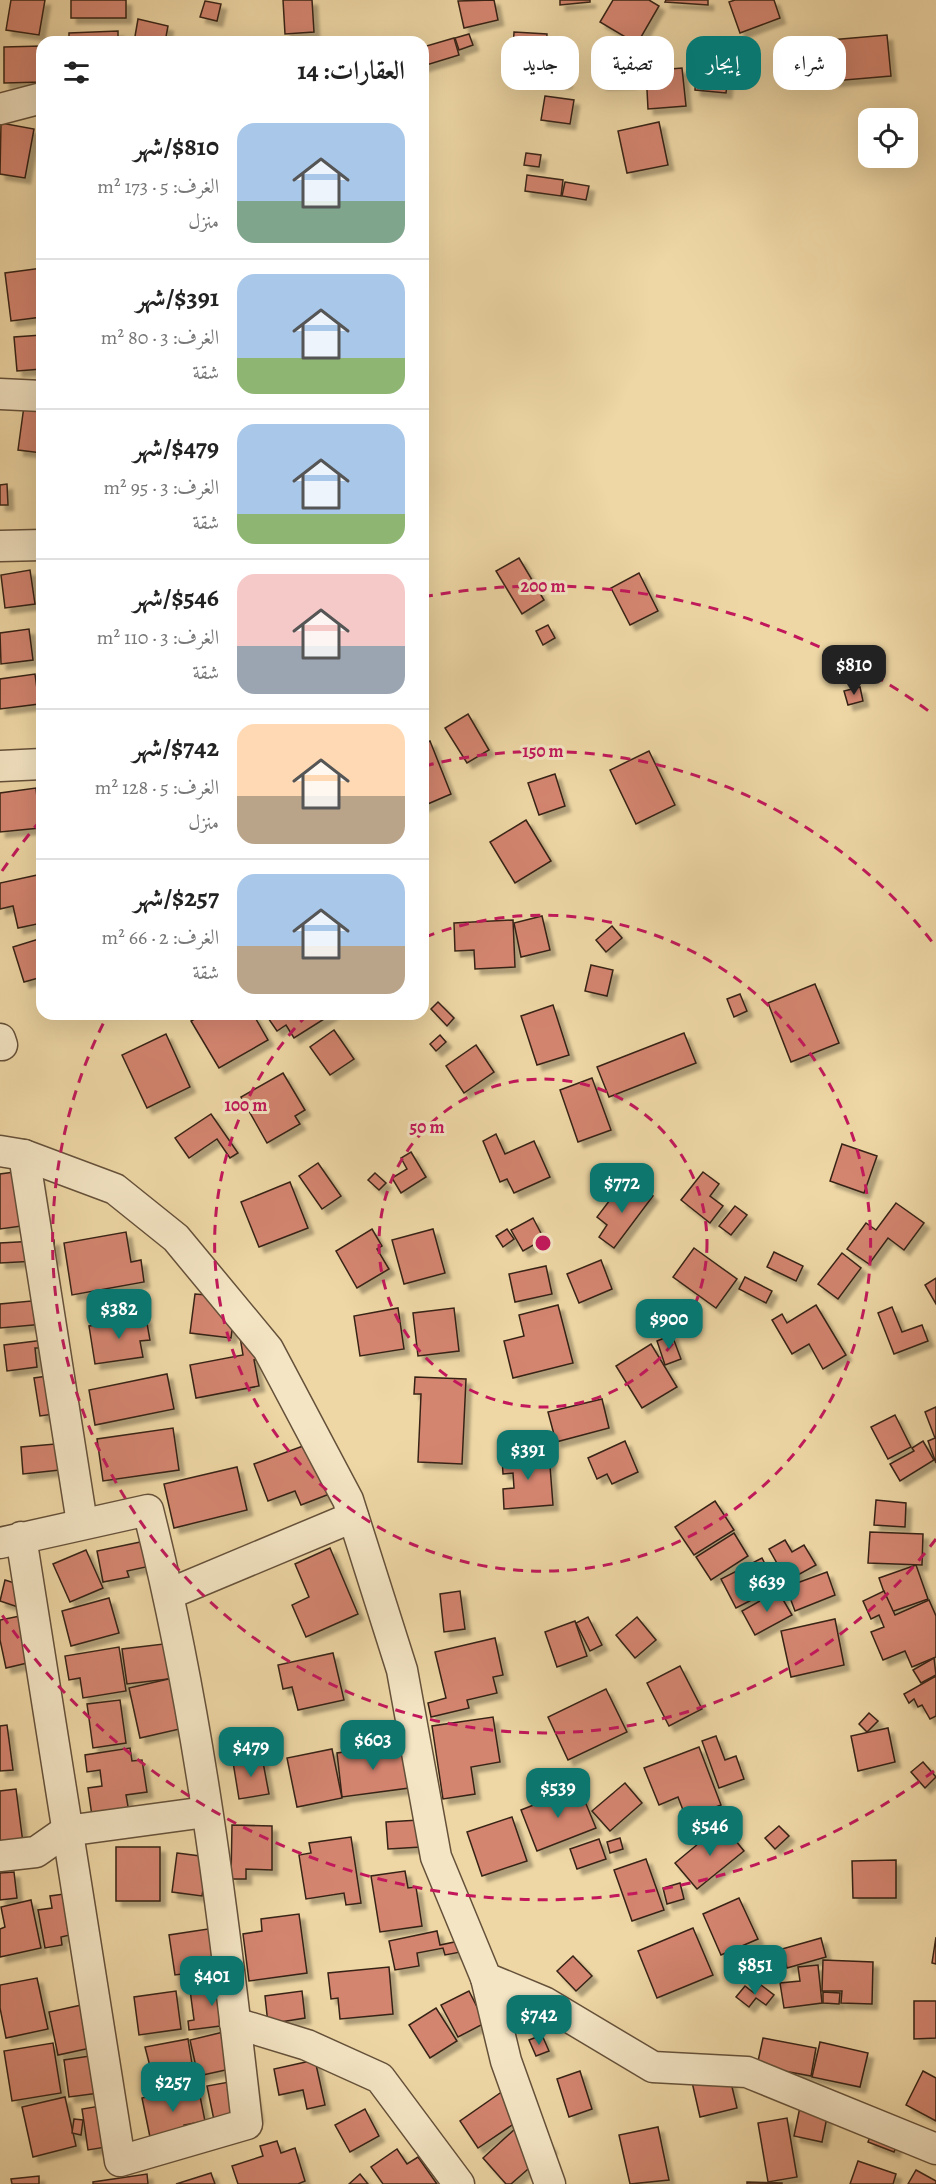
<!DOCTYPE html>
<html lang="ar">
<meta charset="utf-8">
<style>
body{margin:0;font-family:Alegreya,Amiri,serif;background:#f2f2f2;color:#222;direction:rtl;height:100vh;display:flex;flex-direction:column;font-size:22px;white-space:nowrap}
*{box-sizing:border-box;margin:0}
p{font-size:20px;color:#767676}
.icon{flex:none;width:33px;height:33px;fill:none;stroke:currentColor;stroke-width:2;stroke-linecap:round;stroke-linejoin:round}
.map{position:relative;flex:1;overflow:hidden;direction:ltr}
.drawer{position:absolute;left:36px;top:36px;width:393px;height:984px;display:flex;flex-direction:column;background:#fff;border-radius:18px;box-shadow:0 6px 24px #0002;direction:rtl}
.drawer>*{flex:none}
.guide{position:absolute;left:447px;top:36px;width:399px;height:54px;direction:rtl;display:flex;gap:12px}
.tools{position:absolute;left:858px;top:108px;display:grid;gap:12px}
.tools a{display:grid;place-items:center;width:60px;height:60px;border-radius:12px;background:#fff;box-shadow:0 6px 24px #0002;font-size:30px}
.price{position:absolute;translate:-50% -51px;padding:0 14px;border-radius:12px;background:#0f766e;color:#fff;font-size:20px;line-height:39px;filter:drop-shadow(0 2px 3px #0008)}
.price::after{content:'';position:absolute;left:50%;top:36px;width:18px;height:14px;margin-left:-9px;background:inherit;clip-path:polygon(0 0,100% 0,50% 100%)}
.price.current{background:#222;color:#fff}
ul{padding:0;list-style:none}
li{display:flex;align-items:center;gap:18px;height:150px;padding:0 24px}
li+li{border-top:2px solid #e0e0e0}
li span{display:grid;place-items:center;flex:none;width:168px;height:120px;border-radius:18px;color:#555}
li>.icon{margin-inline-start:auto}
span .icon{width:72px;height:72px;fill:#fffc;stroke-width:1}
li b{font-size:26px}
h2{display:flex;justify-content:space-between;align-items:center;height:72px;padding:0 24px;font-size:26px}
.chip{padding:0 21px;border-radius:18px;background:#fff;box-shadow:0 6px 24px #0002;font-size:21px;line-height:54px}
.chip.current{background:#0f766e;color:#fff}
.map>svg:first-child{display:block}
</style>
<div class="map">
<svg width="936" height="2184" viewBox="0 0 936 2184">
<defs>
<filter id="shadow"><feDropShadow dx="5.5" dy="5.5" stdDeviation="1.5" flood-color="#0004"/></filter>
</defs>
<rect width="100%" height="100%" fill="#eed7a5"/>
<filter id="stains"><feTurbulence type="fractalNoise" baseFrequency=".00333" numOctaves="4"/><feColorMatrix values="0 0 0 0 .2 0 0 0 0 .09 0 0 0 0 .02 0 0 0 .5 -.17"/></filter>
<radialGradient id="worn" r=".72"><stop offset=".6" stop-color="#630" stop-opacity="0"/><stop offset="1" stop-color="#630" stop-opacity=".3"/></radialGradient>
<g fill="#d48570" stroke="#372416" stroke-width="1.5" filter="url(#shadow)">
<path d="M11 0H45L39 35 6 30Z"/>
<rect x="71" y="0" width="55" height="18"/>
<path d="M283 0H312L314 32 285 34Z"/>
<path d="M494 0 498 20 464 28 458 1Z"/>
<path d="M560 0H590V2L560 5Z"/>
<path d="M613 0H649L659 6 637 44 600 22Z"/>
<path d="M666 0H708V5L665 2Z"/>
<path d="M735 0H774L780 18 740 33 729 2Z"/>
<path d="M205 1 221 4 217 21 200 17Z"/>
<path d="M138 19 168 26 165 42H134Z"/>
<path d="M118 31V42H69V33Z"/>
<path d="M514 32 547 34 546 51 513 50Z"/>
<path d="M469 34 473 45 459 50 455 38Z"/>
<path d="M887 35 891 76 833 81 830 40Z"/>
<path d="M454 38 459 55 423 66V47Z"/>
<path d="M42 46V82L4 83V47Z"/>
<path d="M533 62 567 64 566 83 532 80Z"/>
<path d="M631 66V83L601 84V67Z"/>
<path d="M682 68 686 106 648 109 646 71Z"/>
<path d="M696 74 728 77 726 93 695 90Z"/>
<path d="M545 96 574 100 570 124 541 120Z"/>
<path d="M659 122 668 165 627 173 618 131Z"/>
<path d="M1 123 34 129 25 178 0 174Z"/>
<path d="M526 153 541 155 539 167 524 165Z"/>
<path d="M527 175 563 180 561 196 525 191Z"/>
<path d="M565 182 589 186 586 200 562 196Z"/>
<path d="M42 268V317L11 321 5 273Z"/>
<path d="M42 335V369L17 371 14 337Z"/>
<path d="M24 406 42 408V453L18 450Z"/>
<path d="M7 484 8 505H0V485Z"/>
<path d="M519 558 544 600 522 614 496 571Z"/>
<path d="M30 570 35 604 5 608 1 575Z"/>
<path d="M639 573 658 611 630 625 611 588Z"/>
<path d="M548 625 555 638 543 645 536 631Z"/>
<path d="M29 629 33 660 1 664 0 633Z"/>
<path d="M35 674 39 704 0 709V679Z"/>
<path d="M860 687 863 701 848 705 844 691Z"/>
<path d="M468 714 489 750 467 763 445 728Z"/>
<path d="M430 741 451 794 423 806V744Z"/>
<path d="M649 751 675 805 636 824 610 770Z"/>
<path d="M555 774 565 806 539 815 528 783Z"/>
<path d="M36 788 40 828 0 832V793Z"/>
<path d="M526 820 551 861 515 883 490 842Z"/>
<path d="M42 874V923L18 928 13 906 0 909V883Z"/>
<path d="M542 916 550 950 521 957 514 923Z"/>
<path d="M513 920 515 967 475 969 474 950 455 951 454 923Z"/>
<path d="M612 926 622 938 606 952 596 940Z"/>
<path d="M42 938V977L24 982 13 947Z"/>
<path d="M591 965 613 970 607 996 585 991Z"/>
<path d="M815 984 839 1043 791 1062 768 1003Z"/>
<path d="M740 994 747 1011 734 1017 727 999Z"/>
<path d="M438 1002 454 1018 447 1026 431 1009Z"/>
<path d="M553 1005 569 1055 537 1065 521 1016Z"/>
<path d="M204 1014H253L268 1040 219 1068 191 1021Z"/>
<path d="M332 1014 294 1038 286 1025 277 1031 266 1015Z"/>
<path d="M334 1030 354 1059 330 1075 310 1047Z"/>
<path d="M684 1033 696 1063 609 1097 597 1067Z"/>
<path d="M166 1034 190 1087 147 1108 122 1055Z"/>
<path d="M440 1035 446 1042 436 1051 430 1044Z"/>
<path d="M476 1045 494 1072 464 1093 446 1066Z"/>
<path d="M283 1073 305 1110 295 1116 300 1124 267 1143 241 1097Z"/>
<path d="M592 1078 611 1130 578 1142 560 1090Z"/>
<path d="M211 1114 238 1153 230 1158 217 1139 189 1158 175 1138Z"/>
<path d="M496 1134 505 1154 534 1141 550 1177 514 1193 507 1179 500 1182 483 1141Z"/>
<path d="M842 1144 877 1156 864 1193 830 1181Z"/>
<path d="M411 1152 426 1177 401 1193 392 1178 407 1169 401 1158Z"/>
<path d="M318 1163 341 1196 322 1209 299 1176Z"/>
<path d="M37 1169 43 1223 0 1229V1174Z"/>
<path d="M703 1172 719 1184 710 1196 723 1206 710 1223 681 1200Z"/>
<path d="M375 1173 386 1183 379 1190 368 1180Z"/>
<path d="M290 1182 308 1228 259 1247 241 1202Z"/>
<path d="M640 1186 653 1196 614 1248 599 1237 607 1225 597 1217 619 1188 632 1197Z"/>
<path d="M896 1203 924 1223 904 1250 888 1238 869 1264 847 1249 866 1223 876 1230Z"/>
<path d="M735 1206 747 1215 731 1235 719 1226Z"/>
<path d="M533 1218 544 1239 523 1251 511 1230Z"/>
<path d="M372 1229 382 1246 377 1249 389 1269 357 1288 336 1251Z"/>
<path d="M433 1229 445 1273 404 1284 392 1240Z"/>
<path d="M507 1229 514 1239 503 1247 496 1236Z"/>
<path d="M126 1232 131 1262 141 1260 144 1282 72 1295 64 1243Z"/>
<path d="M54 1240 55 1260 0 1263V1243Z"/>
<path d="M694 1248 737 1279 716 1308 673 1277Z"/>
<path d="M774 1252 803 1266 796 1281 767 1267Z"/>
<path d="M842 1253 861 1268 838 1299 818 1284Z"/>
<path d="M601 1260 612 1289 579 1303 567 1274Z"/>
<path d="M546 1266 552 1294 515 1302 509 1274Z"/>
<path d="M745 1277 772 1291 766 1303 739 1289Z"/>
<path d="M936 1278V1304L925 1285Z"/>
<path d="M195 1294 218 1296 235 1307 231 1338 190 1333Z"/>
<path d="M42 1300 44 1324 0 1328V1304Z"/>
<path d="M558 1305 573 1363 513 1378 504 1341 524 1336 519 1315Z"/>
<path d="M816 1305 846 1355 823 1369 809 1344 792 1354 772 1320 782 1314 787 1323Z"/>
<path d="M892 1307 902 1332 922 1325 928 1341 894 1354 878 1313Z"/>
<path d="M398 1308 404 1349 360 1356 354 1316Z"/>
<path d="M454 1308 459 1351 418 1356 413 1313Z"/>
<path d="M146 1318 150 1340 140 1341 143 1357 95 1364 89 1326Z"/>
<path d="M672 1335 681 1359 665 1365 657 1341Z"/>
<path d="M240 1337 269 1358 254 1360 259 1386 196 1398 190 1365 243 1355Z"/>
<path d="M52 1339 41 1348H35L37 1367 7 1371 4 1345Z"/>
<path d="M651 1344 677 1387 642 1408 616 1366Z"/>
<path d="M61 1374 67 1412 40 1416 34 1378Z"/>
<path d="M167 1374 174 1409 95 1425 89 1390Z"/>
<path d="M415 1377 466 1379 462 1464 418 1462 421 1394H414Z"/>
<path d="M602 1399 609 1428 556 1442 548 1412Z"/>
<path d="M936 1407V1463L928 1441 935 1438 925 1412Z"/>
<path d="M895 1415 911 1447 888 1459 871 1427Z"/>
<path d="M173 1428 179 1470 103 1481 97 1439Z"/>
<path d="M625 1441 638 1472 612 1484 607 1474 597 1479 588 1458Z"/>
<path d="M923 1441 934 1460 900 1481 890 1464 914 1451 912 1448Z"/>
<path d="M314 1442 332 1493 301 1505 295 1491 268 1501 254 1464Z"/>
<path d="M67 1443 69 1469 23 1474 21 1447Z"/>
<path d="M549 1453 553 1505 504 1509 503 1489 514 1488 513 1473 503 1474 502 1457Z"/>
<path d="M237 1467 247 1510 174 1528 164 1484Z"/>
<path d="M876 1500 906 1503 905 1527 874 1525Z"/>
<path d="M715 1501 734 1530 694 1555 675 1527Z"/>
<path d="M870 1532 923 1534 922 1565 868 1563Z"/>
<path d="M734 1533 748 1556 711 1580 696 1557Z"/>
<path d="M150 1540 155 1565 127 1571 129 1577 103 1582 97 1551Z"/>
<path d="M785 1540 792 1552 804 1545 816 1565 787 1581 769 1549Z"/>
<path d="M330 1548 358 1614 306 1637 292 1605 309 1597 295 1564Z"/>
<path d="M86 1550 103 1588 70 1602 53 1564Z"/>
<path d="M762 1558 777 1587 736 1608 721 1579Z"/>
<path d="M916 1565 928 1599 891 1612 879 1578Z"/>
<path d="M827 1572 835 1595 795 1611 786 1587Z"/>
<path d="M5 1580 27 1587 21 1608 0 1601Z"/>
<path d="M460 1591 465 1629 444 1632 440 1594Z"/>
<path d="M778 1591 792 1615 755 1635 742 1611Z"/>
<path d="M884 1591 895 1615 929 1600 936 1616V1657L912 1667 905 1651 883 1660 871 1632 884 1627 879 1615 871 1619 863 1601Z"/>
<path d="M109 1598 119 1633 71 1646 62 1611Z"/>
<path d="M30 1614 40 1660 6 1668 0 1640V1620Z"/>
<path d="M588 1617 602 1645 590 1651 576 1623Z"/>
<path d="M637 1617 656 1640 635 1658 616 1635Z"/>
<path d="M835 1619 844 1665 791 1677 781 1631Z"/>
<path d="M575 1621 587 1656 557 1667 545 1632Z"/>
<path d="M495 1638 503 1675 493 1677 497 1693 467 1700 469 1708 431 1717 428 1703 446 1698 435 1652Z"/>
<path d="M172 1643 176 1678 127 1684 122 1649Z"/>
<path d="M119 1647 126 1691 83 1698 80 1678 69 1680 65 1656Z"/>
<path d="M333 1653 344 1700 298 1710 292 1687 283 1689 278 1665Z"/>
<path d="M934 1658 936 1675 921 1683 913 1670Z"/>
<path d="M680 1666 702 1709 669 1726 647 1683Z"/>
<path d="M936 1676V1716L930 1719 922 1705 918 1707 914 1699 909 1703 904 1694Z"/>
<path d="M173 1678 184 1728 140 1738 129 1688Z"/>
<path d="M606 1689 627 1732 568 1760 548 1717Z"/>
<path d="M120 1700 126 1743 93 1748 87 1704Z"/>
<path d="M869 1713 878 1721 867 1732 859 1724Z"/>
<path d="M493 1717 500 1762 471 1767 475 1794 443 1799 432 1726Z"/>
<path d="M7 1725 13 1770 0 1771V1726Z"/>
<path d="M888 1728 895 1762 858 1771 851 1736Z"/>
<path d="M716 1736 725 1760 736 1756 744 1779 719 1788 702 1741Z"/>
<path d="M403 1744 409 1788 342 1797 337 1753Z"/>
<path d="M699 1747 721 1805 686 1818 678 1797 659 1805 644 1768Z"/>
<path d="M130 1748 132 1761 142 1760 147 1792 126 1795 130 1818 93 1823 88 1788 102 1786 100 1770 87 1772 85 1755Z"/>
<path d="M332 1749 342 1798 297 1807 287 1758Z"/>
<path d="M262 1757 269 1794 239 1799 233 1762Z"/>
<path d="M923 1762 936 1777 925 1788 911 1772Z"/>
<path d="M625 1783 642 1803 610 1831 592 1811Z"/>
<path d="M579 1787 596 1828 537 1851 521 1810Z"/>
<path d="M16 1789 23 1843 0 1846V1791Z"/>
<path d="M512 1817 527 1861 482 1876 467 1832Z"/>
<path d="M419 1820 421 1847 388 1849 386 1822Z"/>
<path d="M722 1824 744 1851 697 1889 675 1863Z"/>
<path d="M232 1825 272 1826V1870L246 1869V1879H231Z"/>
<path d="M779 1826 789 1836 775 1849 765 1838Z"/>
<path d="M351 1837 361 1903 346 1905 344 1893 306 1899 299 1855 311 1853 309 1843Z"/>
<path d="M620 1838 623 1849 610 1853 607 1842Z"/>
<path d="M599 1839 606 1859 577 1869 570 1849Z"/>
<rect x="116" y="1847" width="44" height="54"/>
<path d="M177 1853 208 1857 202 1896 172 1892Z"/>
<path d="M646 1859 664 1910 632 1921 614 1870Z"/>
<path d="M896 1860V1898H853L852 1861Z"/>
<path d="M405 1871 408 1888 416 1887 422 1926 380 1932 371 1876Z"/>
<path d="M14 1872 17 1898 0 1900V1873Z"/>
<path d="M680 1883 684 1899 667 1904 663 1888Z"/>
<path d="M71 1893 78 1933 61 1937 62 1945 45 1948 38 1910 52 1908 50 1896Z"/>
<path d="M739 1898 758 1939 721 1955 703 1914Z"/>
<path d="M31 1900 41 1948 0 1957V1929L5 1927 1 1907Z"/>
<path d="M299 1914 307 1973 249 1981 243 1934 262 1931 261 1919Z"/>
<path d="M221 1927 228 1973 205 1976 204 1971 175 1975 169 1935Z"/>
<path d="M693 1928 713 1975 657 1998 638 1951Z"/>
<path d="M437 1931 440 1945 464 1940 466 1951 445 1955 443 1948 417 1953 419 1966 395 1970 389 1941Z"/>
<path d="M936 1937V1964L932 1963Z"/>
<path d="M821 1938 826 1957 787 1968 782 1949Z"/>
<path d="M573 1956 592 1976 576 1991 557 1971Z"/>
<path d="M823 1960 873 1962 872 2004 841 2003 842 1991H822Z"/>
<path d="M818 1965 822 2003 784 2008 780 1983 800 1981 798 1967Z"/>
<path d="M389 1967 393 2014 340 2019 338 1998 331 1999 328 1973Z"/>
<path d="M37 1978 48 2029 6 2038 0 2008V1985Z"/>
<path d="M231 1984 236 2024 189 2030 188 2021 194 2020 190 1990Z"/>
<path d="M761 1985 774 1995 766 2005 756 1998 749 2007 736 1997 745 1986 754 1993Z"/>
<path d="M176 1991 181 2029 139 2035 134 1997Z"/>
<path d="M302 1991 305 2018 268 2024 265 1996Z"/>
<path d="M469 1991 485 2023 458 2037 441 2005Z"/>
<path d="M823 1992 840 1993 839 2004 823 2003Z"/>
<path d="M100 2001 109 2044 58 2055 49 2012Z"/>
<path d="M914 2001H936V2038L914 2039Z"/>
<path d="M436 2008 457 2041 430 2058 409 2025Z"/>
<path d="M236 2029 244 2066 198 2076 190 2040Z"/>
<path d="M542 2035 549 2051 536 2056 529 2040Z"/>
<path d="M763 2038 816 2048 811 2076 757 2066Z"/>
<path d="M188 2039 194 2076 154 2082 145 2047Z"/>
<path d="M820 2042 868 2053 860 2087 812 2077Z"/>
<path d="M53 2043 61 2093 12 2101 4 2051Z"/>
<path d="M109 2053 114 2091 69 2097 64 2060Z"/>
<path d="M315 2060 325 2105 307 2109 303 2090 279 2095 274 2069Z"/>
<path d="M580 2071 592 2109 569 2117 557 2079Z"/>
<path d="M923 2071 936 2078V2121L906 2105Z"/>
<path d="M729 2074 737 2108 700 2117 692 2082Z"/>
<path d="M251 2078 258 2116 215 2125 207 2086Z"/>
<path d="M198 2086 205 2121 184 2125 186 2135 151 2142 142 2098Z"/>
<path d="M503 2091 521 2119 478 2148 460 2121Z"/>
<path d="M65 2097 76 2146 33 2157 22 2107Z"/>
<path d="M801 2102 829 2107 822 2142 794 2136Z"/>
<path d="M118 2103 124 2144 88 2150 82 2109Z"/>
<path d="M365 2109 379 2136 350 2152 335 2125Z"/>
<path d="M787 2118 797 2177 768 2182 758 2123Z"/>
<path d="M74 2119 83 2120 81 2135 72 2133Z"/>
<path d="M526 2119 552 2148 511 2184H506L483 2158Z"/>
<path d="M876 2121 902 2132 894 2152 868 2142Z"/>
<path d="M658 2127 669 2180 630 2184 619 2135Z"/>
<path d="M277 2141 281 2153 295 2148 305 2181 298 2184H238L232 2166 263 2156 260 2146Z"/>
<path d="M397 2149 407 2164 418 2157 437 2184H383L371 2167Z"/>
<path d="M858 2161 896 2174 893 2184H850Z"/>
<path d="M916 2170 936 2181V2184H908Z"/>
<path d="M211 2173 215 2184H176Z"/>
<path d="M147 2174 148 2184H93V2182Z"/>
<path d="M360 2174 368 2184H349Z"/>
<path d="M39 2176V2184H12L11 2179Z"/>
<path d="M747 2182 782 2183V2184H747Z"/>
</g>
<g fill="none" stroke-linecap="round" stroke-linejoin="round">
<defs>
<g id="minor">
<path d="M0 109 42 98"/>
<path d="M0 394 42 396"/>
<path d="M0 546 42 545"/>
<path d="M0 766 42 764"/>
<path d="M0 1039 2 1045"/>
<path d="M0 1151 24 1155 115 1189 176 1238 268 1349 348 1500 402 1670 436 1857 486 1978 544 2002 653 2067 747 2072 936 2149"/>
<path d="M24 1155 82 1523"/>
<path d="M0 1543 148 1510C199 1711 224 1919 247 2124L120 2161 21 1537"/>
<path d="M169 1594 353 1517"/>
<path d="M0 1856 36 1852 66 1831 206 1812"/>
<path d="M486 1978 506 2061 550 2184"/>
<path d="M235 2023 307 2045 380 2078 459 2184"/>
</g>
</defs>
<use href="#minor" stroke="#65513a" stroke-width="33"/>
<use href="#minor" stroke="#f4e5c4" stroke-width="30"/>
</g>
<g fill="none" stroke="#c2185b" stroke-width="3" stroke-dasharray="10 8">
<circle cx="543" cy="1243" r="164"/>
<path d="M425 937A328 328 0 1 1 307 1015"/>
<path d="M936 1539A492 492 0 0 1 107 1016M424 766A492 492 0 0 1 936 947"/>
<path d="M934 1771A657 657 0 0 1 2 1615M2 871A657 657 0 0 1 40 821M423 597A657 657 0 0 1 934 715"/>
</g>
<circle cx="543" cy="1243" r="9" fill="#c2185b" stroke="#f4e5c4" stroke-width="3"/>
<g font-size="18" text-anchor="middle" font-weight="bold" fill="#c2185b" stroke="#f4e5c4" stroke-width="6" stroke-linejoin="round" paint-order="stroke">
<text x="543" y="592">200 m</text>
<text x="543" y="757">150 m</text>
<text x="246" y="1111">100 m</text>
<text x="427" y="1133">50 m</text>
</g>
<rect width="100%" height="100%" filter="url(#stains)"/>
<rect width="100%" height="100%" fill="url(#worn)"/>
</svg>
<div class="tools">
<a><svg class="icon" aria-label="locate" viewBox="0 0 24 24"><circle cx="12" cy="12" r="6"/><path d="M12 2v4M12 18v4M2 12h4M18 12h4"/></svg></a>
</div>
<b class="price current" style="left:854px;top:696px">$810</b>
<b class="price" style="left:622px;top:1214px">$772</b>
<b class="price" style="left:119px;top:1340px">$382</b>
<b class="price" style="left:669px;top:1350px">$900</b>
<b class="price" style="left:528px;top:1481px">$391</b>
<b class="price" style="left:767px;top:1613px">$639</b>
<b class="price" style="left:373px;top:1771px">$603</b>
<b class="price" style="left:251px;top:1778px">$479</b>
<b class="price" style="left:558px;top:1819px">$539</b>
<b class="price" style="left:710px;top:1857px">$546</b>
<b class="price" style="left:755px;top:1996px">$851</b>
<b class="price" style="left:212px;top:2007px">$401</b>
<b class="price" style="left:539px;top:2046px">$742</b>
<b class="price" style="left:173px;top:2113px">$257</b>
<div class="guide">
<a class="chip">شراء</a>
<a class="chip current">إيجار</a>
<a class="chip">تصفية</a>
<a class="chip">جديد</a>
</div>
<section class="drawer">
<h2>العقارات: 14<svg class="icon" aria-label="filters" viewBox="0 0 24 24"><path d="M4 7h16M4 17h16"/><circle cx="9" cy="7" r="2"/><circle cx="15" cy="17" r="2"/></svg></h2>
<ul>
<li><span style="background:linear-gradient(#a9c7e8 65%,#7fa58c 0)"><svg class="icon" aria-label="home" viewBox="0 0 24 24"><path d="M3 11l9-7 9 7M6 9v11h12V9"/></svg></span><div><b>$810/شهر</b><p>الغرف: 5 · 173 m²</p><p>منزل</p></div></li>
<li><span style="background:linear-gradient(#a9c7e8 70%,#8fb573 0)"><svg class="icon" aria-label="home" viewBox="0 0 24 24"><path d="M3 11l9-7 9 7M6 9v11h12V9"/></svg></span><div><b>$391/شهر</b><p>الغرف: 3 · 80 m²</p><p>شقة</p></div></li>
<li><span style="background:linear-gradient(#a9c7e8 75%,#8fb573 0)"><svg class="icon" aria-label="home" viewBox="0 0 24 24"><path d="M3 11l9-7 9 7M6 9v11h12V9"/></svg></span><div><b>$479/شهر</b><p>الغرف: 3 · 95 m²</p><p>شقة</p></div></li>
<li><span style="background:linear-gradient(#f6c9c9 60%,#9aa5b1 0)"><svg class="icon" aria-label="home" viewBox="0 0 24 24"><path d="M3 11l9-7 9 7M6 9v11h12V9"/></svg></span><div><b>$546/شهر</b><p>الغرف: 3 · 110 m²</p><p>شقة</p></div></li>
<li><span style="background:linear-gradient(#ffd9b3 60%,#b9a48a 0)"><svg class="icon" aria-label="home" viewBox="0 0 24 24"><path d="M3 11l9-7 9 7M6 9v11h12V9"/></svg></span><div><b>$742/شهر</b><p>الغرف: 5 · 128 m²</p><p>منزل</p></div></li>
<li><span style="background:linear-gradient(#a9c7e8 60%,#b9a48a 0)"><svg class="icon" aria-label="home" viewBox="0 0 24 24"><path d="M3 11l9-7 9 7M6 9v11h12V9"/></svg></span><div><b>$257/شهر</b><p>الغرف: 2 · 66 m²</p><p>شقة</p></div></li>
</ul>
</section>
</div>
